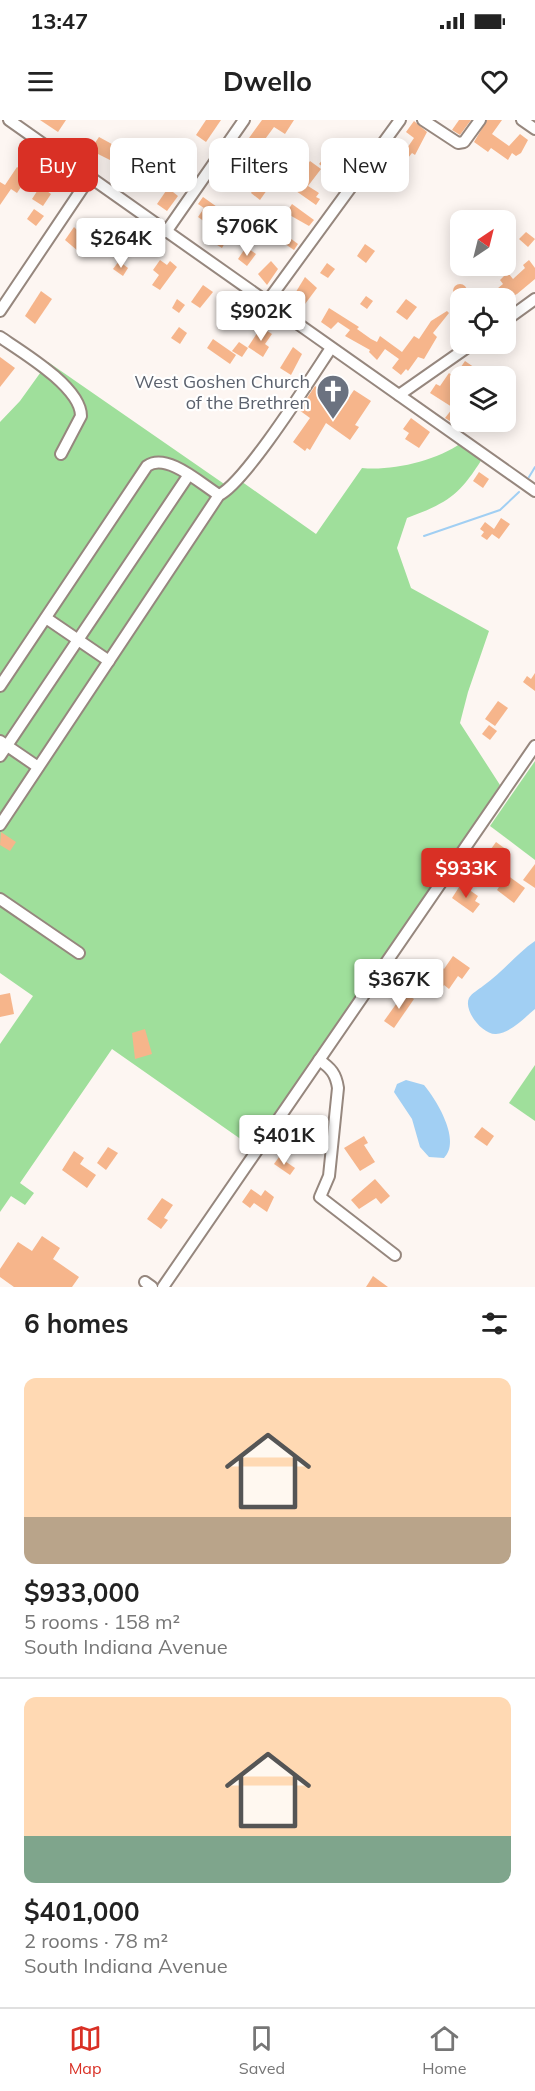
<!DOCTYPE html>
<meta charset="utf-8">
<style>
body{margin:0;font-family:Mulish,sans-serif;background:#f6f6f6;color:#222;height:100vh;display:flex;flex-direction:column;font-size:22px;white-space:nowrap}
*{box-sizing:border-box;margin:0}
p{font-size:20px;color:#767676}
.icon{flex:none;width:33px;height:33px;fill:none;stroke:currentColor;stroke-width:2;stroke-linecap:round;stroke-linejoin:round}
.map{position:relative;height:1167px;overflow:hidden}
.drawer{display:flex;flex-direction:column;background:#fff;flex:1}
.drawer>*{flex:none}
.hud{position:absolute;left:18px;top:18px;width:500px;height:54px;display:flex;gap:12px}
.needle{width:39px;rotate:35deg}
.tools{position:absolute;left:450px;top:90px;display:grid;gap:12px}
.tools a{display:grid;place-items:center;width:66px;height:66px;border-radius:12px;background:#fff;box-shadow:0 3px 15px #0003;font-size:30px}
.price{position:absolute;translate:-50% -51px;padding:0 14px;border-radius:6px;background:#fff;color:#222;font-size:20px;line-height:39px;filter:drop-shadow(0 2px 3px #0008)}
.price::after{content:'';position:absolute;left:50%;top:36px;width:18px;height:14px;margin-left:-9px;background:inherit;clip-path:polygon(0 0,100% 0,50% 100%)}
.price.current{background:#d93025;color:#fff}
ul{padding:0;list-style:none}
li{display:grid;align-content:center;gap:12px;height:318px;padding:0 24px}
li+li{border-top:2px solid #e0e0e0}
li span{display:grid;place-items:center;height:186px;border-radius:12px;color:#555}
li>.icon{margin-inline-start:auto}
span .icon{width:108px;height:108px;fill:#fffc;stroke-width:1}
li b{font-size:26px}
h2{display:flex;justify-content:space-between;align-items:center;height:72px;padding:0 24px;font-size:26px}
.pill{padding:0 21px;border-radius:12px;background:#fff;box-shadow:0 3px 15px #0003;font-size:21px;line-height:54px}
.pill.current{background:#d93025;color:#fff}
.status{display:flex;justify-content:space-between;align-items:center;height:42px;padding:0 30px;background:#fff;direction:ltr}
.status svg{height:16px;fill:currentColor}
header{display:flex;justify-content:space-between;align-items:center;height:78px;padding:0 24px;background:#fff;font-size:27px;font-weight:700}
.tabs{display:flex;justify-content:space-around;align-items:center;height:84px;border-top:2px solid #e0e0e0;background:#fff;font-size:16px;color:#767676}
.tabs a{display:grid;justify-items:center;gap:3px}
.tabs .current{color:#d93025}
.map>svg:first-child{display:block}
</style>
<div class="status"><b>13:47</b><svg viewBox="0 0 49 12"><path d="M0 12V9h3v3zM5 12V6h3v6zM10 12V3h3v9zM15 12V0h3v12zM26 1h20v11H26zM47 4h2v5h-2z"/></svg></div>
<header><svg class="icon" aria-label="menu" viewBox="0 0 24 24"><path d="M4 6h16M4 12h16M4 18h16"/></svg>Dwello<svg class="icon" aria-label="heart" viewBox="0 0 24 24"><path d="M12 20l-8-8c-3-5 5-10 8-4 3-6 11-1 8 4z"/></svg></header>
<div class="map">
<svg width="535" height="1167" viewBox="0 0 535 1167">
<rect width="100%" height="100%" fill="#fdf6f2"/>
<g fill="#9fdf9b">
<path d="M48 242 230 368 238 359 316 414 362 348C392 351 436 341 461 323L482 339C459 376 447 383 407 398L397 428 411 468 489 511 468 572 460 603 500 665 263 1023 252 1027 112 929 20 1063 34 1073 25 1085 11 1076 0 1092V924L33 876 0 853V302L20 281Z"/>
<path d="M535 641V740L490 706Z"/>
<path d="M535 945V1001L509 983Z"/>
</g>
<g fill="#a1cff3">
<path d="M535 821V889C524 898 511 913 496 914 483 915 463 891 469 878 472 873 478 870 483 866 502 853 516 834 535 821Z"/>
<path d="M406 960 424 965C436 979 462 1021 444 1038L429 1037 420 1027 412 999 394 972 397 964Z"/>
</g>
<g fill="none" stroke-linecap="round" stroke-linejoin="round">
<g stroke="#a1cff3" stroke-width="2">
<path d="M529 357 535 347"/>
<path d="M424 416 500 390 519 372"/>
</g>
</g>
<g fill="#f6b58b">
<path d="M40 0H66L58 12Z"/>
<path d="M206 0H221L206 22 196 15Z"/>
<path d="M262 0H294L285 14 274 7 260 26 249 18Z"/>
<path d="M459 0H471L460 15 452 10Z"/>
<path d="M487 0H502L492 14 509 26 520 14 528 20 521 33 516 36 512 33 508 40 491 28 488 32 474 22Z"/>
<path d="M414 1 427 12 415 35 412 33 408 38 403 34 414 18 406 12Z"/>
<path d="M99 17 121 29 119 31 123 34 116 43 90 30Z"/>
<path d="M351 18 359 23 352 34 344 29Z"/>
<path d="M257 25 266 31 249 57 246 55 241 62 229 53 239 38 245 42Z"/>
<path d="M330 36 346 47 342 53 339 51 335 56 319 44 324 38 327 40Z"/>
<path d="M137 38 143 42 138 51 131 47Z"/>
<path d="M310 41 321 49 308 66 319 73 316 77 320 79 316 85 296 71 309 52 305 48Z"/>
<path d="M17 47 29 55 17 73 11 69 0 85V62L5 65Z"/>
<path d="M141 48 150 58 141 72 130 65Z"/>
<path d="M175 51 182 57 176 65 169 60Z"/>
<path d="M43 62 50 67 47 71 51 74 43 86 32 79Z"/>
<path d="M258 63 267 70 260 80 251 73Z"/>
<path d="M168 68 178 76 167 91 157 84Z"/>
<path d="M203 77 227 94 230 89 240 96 222 128 209 120 222 101 212 93 205 102 198 97 204 88 198 84Z"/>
<path d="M292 84 314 100 309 106 286 93Z"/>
<path d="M34 89 44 96 36 106 27 99Z"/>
<path d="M74 107 77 110 79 107 87 112 81 121 91 128 85 137 65 120Z"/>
<path d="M120 107 129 112 117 131 105 123Z"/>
<path d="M267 110 274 115 268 123 261 118Z"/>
<path d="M526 112 535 119 528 127 519 119Z"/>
<path d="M290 118 298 124 294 130 285 124Z"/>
<path d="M365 124 375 131 366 143 357 136Z"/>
<path d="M249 129 256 134 247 146 238 139 244 130 247 132Z"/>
<path d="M160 140 167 145 170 141 177 147 160 170 152 165 159 155 153 150Z"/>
<path d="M529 140 535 148V159L517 174 509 178H479L490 170 492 173 503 164 500 160 505 155 509 154 513 159 525 148 523 145Z"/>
<path d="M119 141 128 148 123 156 113 149Z"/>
<path d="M271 141 278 149 267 165 258 154Z"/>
<path d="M327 143 335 149 328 158 320 153Z"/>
<path d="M305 157 317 168 302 188 291 180Z"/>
<circle cx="460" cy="171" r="7"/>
<path d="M203 165 213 172 200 188 191 182Z"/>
<path d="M41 171 52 179 35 204 25 196Z"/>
<path d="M366 176 373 181 367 189 360 184Z"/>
<path d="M177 179 185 185 179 193 172 188Z"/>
<path d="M406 179 417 187 407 200 396 192Z"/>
<path d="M232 181 242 189 231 208 222 202 225 197 222 195Z"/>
<path d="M329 188 359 207 357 209 371 219 377 222 380 216 402 232 414 216 419 219 431 201 447 191 449 193 433 213 437 217 424 239 418 237 408 251 406 249 401 255 392 248 399 239 385 229 377 240 369 232 370 230 345 216 350 210 338 202 331 209 321 202Z"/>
<path d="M179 207 187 213 180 224 171 218Z"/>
<path d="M261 207 272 214 265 224 269 227 263 237 248 227Z"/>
<path d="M213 219 236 235 230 244 207 228Z"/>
<path d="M239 222 248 228 242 237 232 231Z"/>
<path d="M293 227 302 234 291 255 280 248Z"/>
<path d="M0 237 15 248 0 267Z"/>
<path d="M465 241 478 250 474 256H460V272L452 287 430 273 436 264 440 266 449 253 454 257Z"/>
<path d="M315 266 343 286 354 270 371 281 355 305 359 307 350 320 326 303 310 330 307 328 305 331 293 322 310 298 299 290Z"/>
<path d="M452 289 460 294 453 303 445 298Z"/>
<path d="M411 298 430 312 419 328 405 319 409 313 403 309Z"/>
<path d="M479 352 489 359 483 368 473 361Z"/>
<path d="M501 398 510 404 499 419 492 414 487 420 481 416 484 412 480 409 485 402 494 409Z"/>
<path d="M535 553V571L523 562 527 556 531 559Z"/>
<path d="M498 581 508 588 495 606 485 599Z"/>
<path d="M489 605 497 611 490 620 482 614Z"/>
<path d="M1 712 16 722 10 731 0 725Z"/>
<path d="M496 722 507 730 497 744 486 736Z"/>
<path d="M535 744V768L523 760Z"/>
<path d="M507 755 525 768 514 783 497 770Z"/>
<path d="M461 764 478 776 475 781 480 784 473 793 452 778Z"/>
<path d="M453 836 470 848 462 859 458 856 449 869 444 865 441 870 423 854 433 841 444 849Z"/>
<path d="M10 873 14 894 0 897V875Z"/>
<path d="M404 873 414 879 394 908 384 901Z"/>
<path d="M145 909 152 934 135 939 132 913Z"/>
<path d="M482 1007 494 1016 487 1026 474 1017Z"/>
<path d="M364 1016 368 1023 364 1025 375 1042 360 1051 344 1028Z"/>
<path d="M108 1027 118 1033 106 1050 97 1043Z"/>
<path d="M74 1031 84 1038 80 1044 96 1055 87 1068 62 1050Z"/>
<path d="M279 1037 295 1048 290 1055 274 1044Z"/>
<path d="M375 1059 390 1076 381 1084 376 1078 359 1089 351 1080Z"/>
<path d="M251 1069 261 1076 265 1070 274 1077 267 1092 254 1083 250 1088 242 1082Z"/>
<path d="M162 1078 173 1085 164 1098 168 1100 161 1109 147 1099Z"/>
<path d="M42 1116 60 1128 53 1139 79 1157 72 1167H14L0 1157V1149L18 1122 32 1131Z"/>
<path d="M373 1156 388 1167H366Z"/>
</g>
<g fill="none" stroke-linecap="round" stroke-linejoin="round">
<defs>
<g id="minor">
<path d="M9 0 535 371"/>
<path d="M423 0 458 23 464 22 480 0"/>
<path d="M522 0 535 9"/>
<path d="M166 112 244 0"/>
<path d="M267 182 400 0"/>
<path d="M0 191 90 57"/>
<path d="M506 200 535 179"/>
<path d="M0 217C22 232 81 267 81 296L61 334"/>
<path d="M399 275 472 224"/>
<path d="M46 498 109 541"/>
<path d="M0 566 147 346C167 332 201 364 219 375"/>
<path d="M0 621 38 647"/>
<path d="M0 636 188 356"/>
<path d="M0 705 219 375C245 363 311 258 331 228"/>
<path d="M0 779 79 833"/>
<path d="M319 940C331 948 336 954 338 968L329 1056 320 1077 395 1135"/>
<path d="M145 1162 152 1167"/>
<path d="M163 1167 535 626"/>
</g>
</defs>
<use href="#minor" stroke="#96877e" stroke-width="14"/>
<use href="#minor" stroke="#fff" stroke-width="10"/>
</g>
<defs>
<symbol id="church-pin" viewBox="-11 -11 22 30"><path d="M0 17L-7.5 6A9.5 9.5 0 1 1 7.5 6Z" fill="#6b7280" stroke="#fff"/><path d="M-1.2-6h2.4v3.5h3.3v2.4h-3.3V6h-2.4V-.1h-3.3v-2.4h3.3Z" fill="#fff"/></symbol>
</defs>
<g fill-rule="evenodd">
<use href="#church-pin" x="314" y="252" width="38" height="52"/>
</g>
<g text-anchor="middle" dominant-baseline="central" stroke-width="4.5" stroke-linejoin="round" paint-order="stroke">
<g font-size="18" fill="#5b616d" stroke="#fff" text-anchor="end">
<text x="310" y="261">West Goshen Church<tspan x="310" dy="21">of the Brethren</tspan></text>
</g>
</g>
</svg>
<div class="tools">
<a><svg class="needle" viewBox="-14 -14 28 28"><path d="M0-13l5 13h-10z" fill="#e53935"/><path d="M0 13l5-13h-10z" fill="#767676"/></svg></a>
<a><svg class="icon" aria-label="locate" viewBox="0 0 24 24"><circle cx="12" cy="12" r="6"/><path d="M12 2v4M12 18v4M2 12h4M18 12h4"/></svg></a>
<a><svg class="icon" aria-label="layers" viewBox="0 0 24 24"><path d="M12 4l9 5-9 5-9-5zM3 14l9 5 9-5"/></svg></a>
</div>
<b class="price" style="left:247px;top:137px">$706K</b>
<b class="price" style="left:121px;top:149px">$264K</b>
<b class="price" style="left:261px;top:222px">$902K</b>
<b class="price current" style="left:466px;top:779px">$933K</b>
<b class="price" style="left:399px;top:890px">$367K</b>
<b class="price" style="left:284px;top:1046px">$401K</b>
<div class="hud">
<a class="pill current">Buy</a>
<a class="pill">Rent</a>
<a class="pill">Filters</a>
<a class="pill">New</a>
</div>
</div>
<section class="drawer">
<h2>6 homes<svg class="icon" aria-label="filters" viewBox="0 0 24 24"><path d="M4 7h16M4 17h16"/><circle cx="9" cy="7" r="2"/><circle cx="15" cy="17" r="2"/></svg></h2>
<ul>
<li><span style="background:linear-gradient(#ffd9b3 75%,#b9a48a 0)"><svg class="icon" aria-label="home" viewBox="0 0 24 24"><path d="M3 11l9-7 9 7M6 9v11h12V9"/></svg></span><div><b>$933,000</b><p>5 rooms · 158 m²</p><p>South Indiana Avenue</p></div></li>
<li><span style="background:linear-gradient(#ffd9b3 75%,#7fa58c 0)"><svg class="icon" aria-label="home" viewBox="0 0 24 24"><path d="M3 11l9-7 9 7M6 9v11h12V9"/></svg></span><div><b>$401,000</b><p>2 rooms · 78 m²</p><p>South Indiana Avenue</p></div></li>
</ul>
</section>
<nav class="tabs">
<a class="current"><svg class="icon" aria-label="map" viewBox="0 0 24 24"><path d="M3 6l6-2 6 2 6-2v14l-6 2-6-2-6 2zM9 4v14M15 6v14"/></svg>Map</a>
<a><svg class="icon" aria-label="saved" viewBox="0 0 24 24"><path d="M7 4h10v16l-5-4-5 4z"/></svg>Saved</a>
<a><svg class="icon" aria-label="home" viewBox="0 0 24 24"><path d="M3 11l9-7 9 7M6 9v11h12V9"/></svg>Home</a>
</nav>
